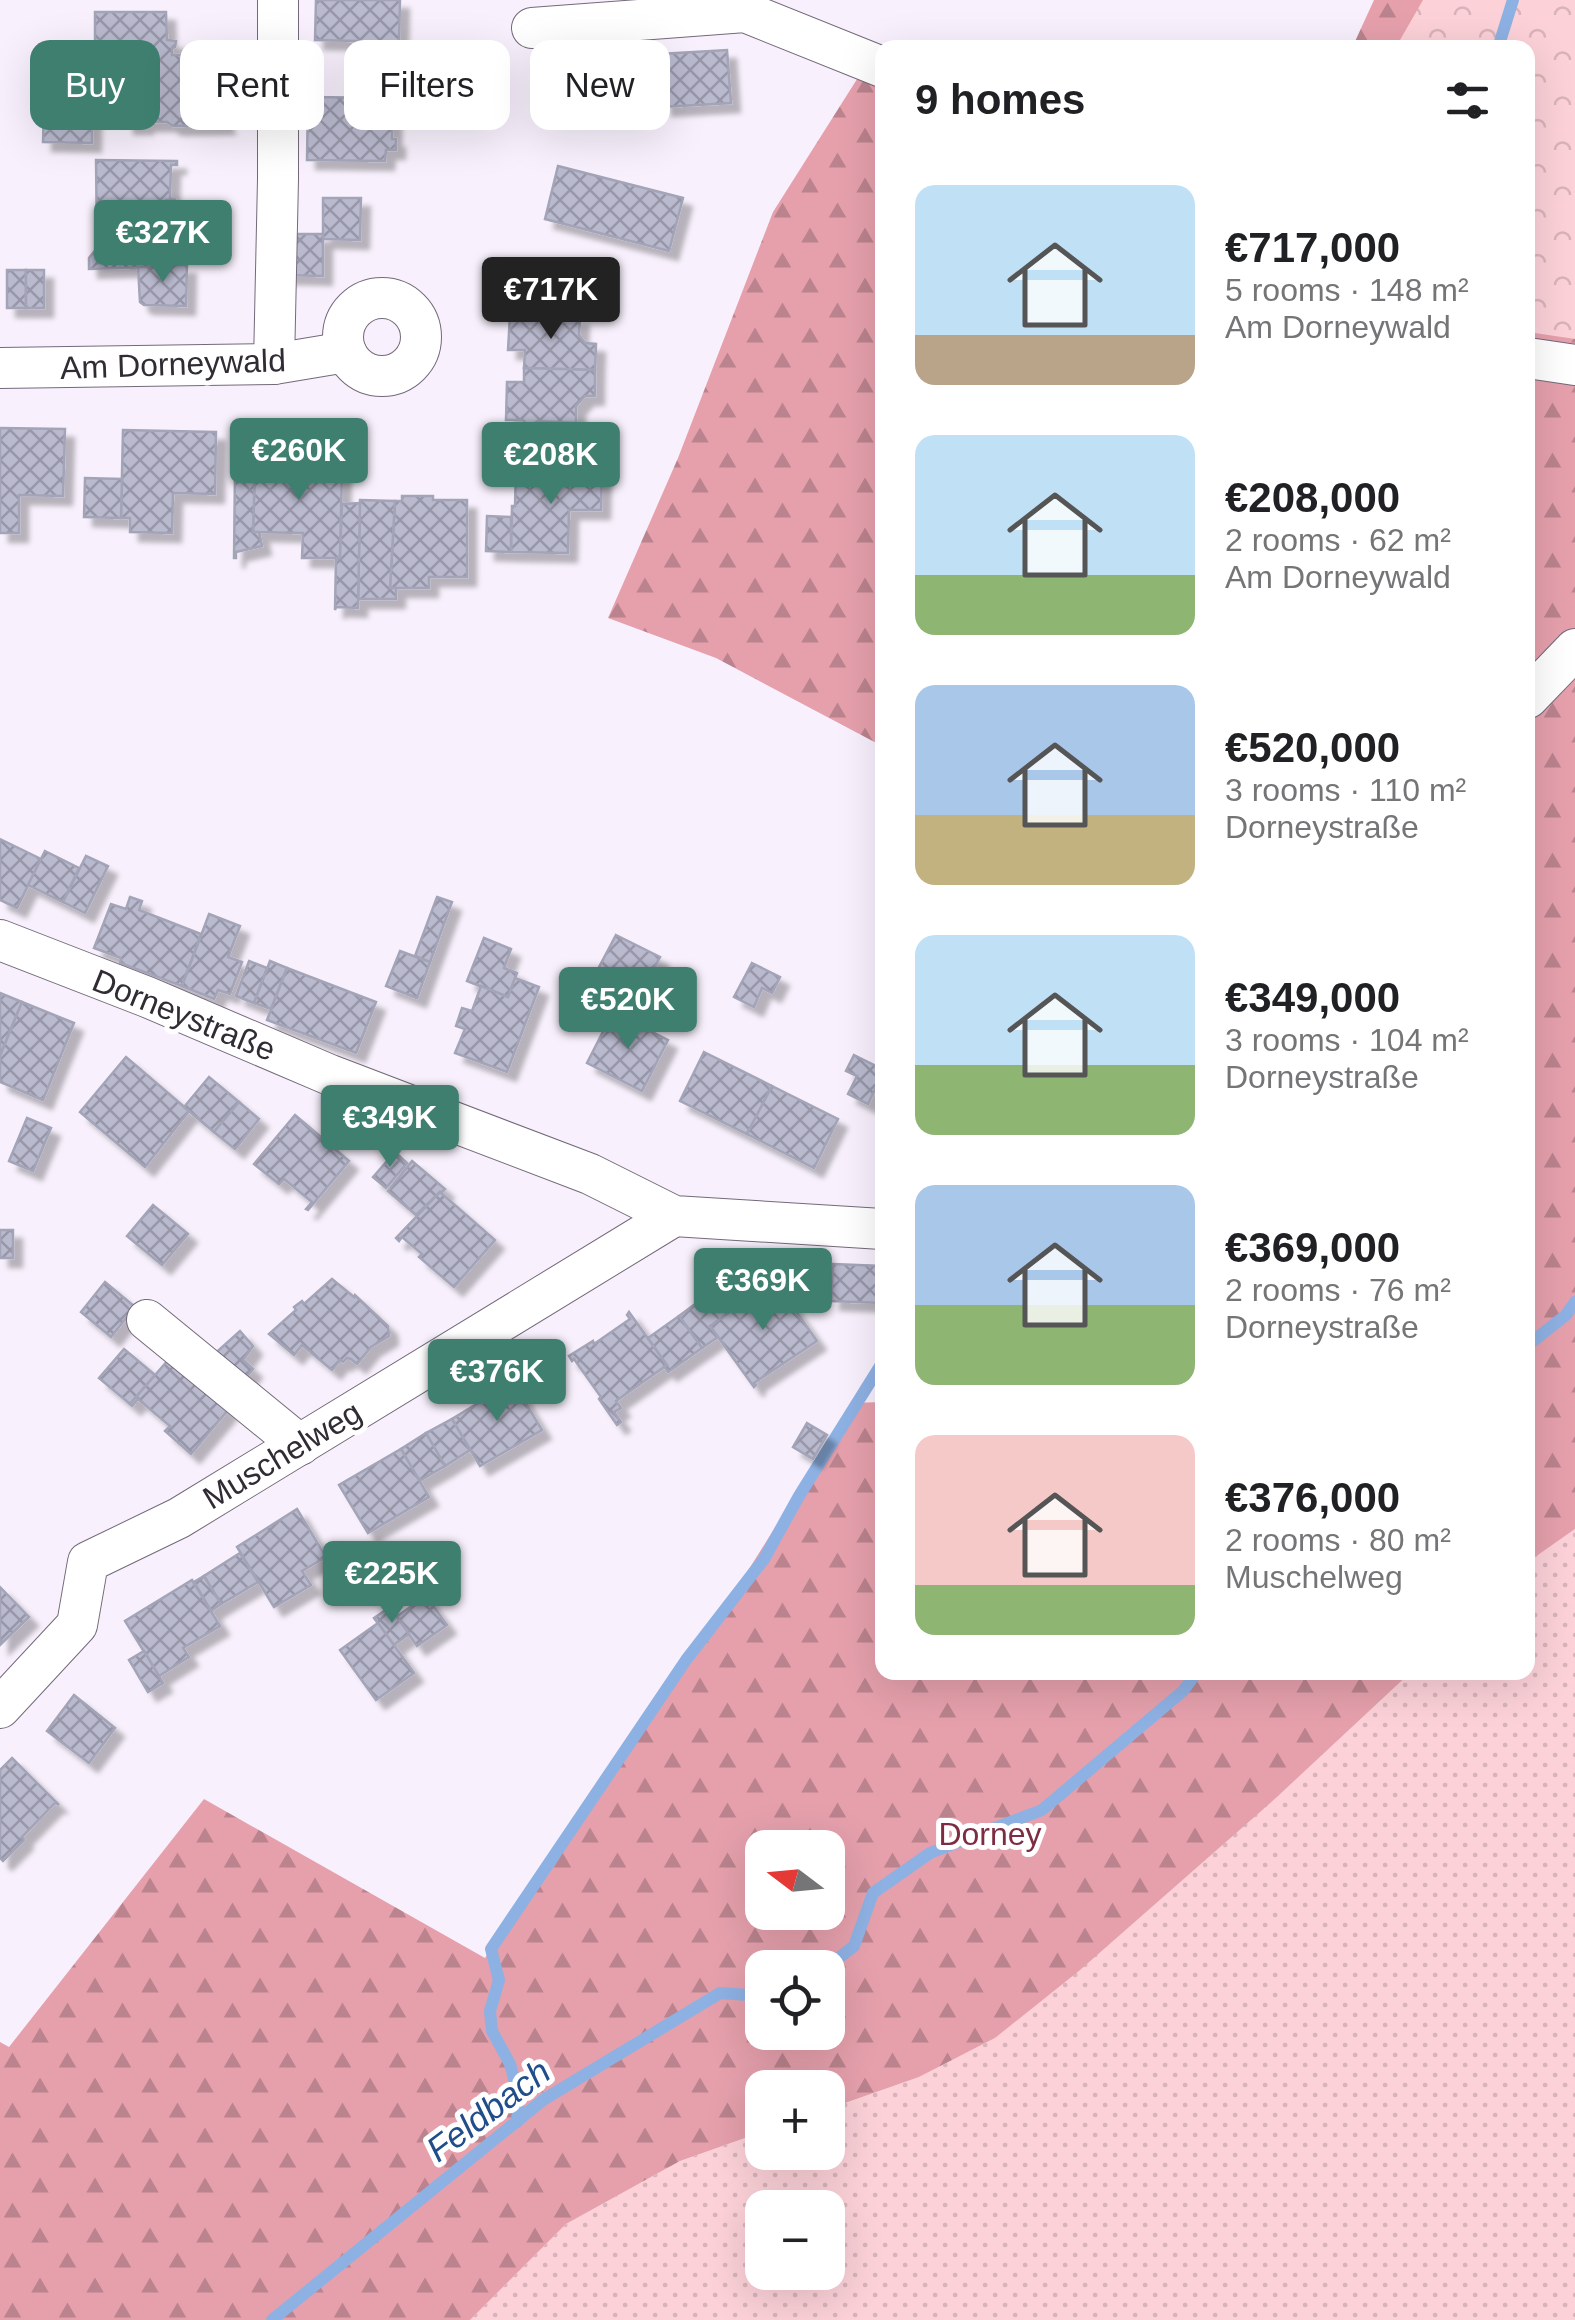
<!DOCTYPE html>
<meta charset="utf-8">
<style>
body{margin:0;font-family:Helvetica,sans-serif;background:#f6f6f6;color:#202124;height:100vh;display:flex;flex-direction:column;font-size:38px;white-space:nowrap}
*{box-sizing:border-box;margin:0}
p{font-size:32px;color:#757577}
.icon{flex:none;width:55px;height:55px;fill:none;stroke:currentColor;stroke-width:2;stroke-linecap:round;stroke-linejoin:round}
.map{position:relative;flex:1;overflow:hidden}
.drawer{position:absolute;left:875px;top:40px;width:660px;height:1640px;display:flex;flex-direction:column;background:#fff;border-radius:20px;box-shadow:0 10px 40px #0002}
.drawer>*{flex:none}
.banner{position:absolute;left:30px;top:40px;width:695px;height:90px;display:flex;gap:20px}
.needle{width:65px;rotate:286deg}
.tools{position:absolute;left:745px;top:1830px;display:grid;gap:20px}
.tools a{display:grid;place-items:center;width:100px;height:100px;border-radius:20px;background:#fff;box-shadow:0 10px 40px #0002;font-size:50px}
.price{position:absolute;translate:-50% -85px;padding:0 22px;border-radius:10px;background:#3e7f6f;color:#fff;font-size:32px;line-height:65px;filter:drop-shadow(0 2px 5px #0008)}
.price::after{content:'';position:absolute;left:50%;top:60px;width:30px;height:22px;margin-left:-15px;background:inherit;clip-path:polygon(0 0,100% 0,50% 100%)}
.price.active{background:#222;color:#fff}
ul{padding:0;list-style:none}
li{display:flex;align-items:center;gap:30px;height:250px;padding:0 40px}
li span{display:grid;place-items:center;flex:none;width:280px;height:200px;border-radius:20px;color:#555}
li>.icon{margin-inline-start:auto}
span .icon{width:120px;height:120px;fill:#fffc;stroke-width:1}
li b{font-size:42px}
h2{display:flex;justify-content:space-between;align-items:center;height:120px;padding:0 40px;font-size:42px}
.tag{padding:0 35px;border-radius:20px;background:#fff;box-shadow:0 10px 40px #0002;font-size:35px;line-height:90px}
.tag.active{background:#3e7f6f;color:#fff}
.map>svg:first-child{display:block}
</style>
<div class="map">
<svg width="1575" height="2320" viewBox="0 0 1575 2320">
<defs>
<pattern id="grass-dots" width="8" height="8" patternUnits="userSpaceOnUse" patternTransform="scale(2.5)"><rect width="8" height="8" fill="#fcd1d8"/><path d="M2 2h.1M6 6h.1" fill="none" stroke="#d8b4ba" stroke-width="1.8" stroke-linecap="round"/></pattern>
<pattern id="forest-firs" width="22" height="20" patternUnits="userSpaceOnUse" patternTransform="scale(2.5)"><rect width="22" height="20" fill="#e5a0ac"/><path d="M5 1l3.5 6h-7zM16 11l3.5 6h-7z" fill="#ba838d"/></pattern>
<pattern id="park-crowns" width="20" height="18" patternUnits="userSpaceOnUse" patternTransform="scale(2.5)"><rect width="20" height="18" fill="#fcd1d8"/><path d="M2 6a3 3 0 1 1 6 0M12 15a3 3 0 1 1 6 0" fill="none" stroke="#d8b4ba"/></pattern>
<pattern id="building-cross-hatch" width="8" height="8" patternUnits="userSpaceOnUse" patternTransform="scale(2.5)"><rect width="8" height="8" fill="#babacf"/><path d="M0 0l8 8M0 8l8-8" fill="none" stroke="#9897a9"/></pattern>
<filter id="shadow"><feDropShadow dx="9" dy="9" stdDeviation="2.5" flood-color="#0004"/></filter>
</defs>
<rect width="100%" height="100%" fill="#f8f1fd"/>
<path fill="url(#grass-dots)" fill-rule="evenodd" d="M1575 1529V2320H470L566 2224 680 2161 762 2132V2152H828V2109L919 2077 995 2038 1277 1797 1410 1673 1528 1672V1562ZM762 2208H828V2272H762Z"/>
<g fill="url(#forest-firs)" fill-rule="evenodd">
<path d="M1374 0H1461L1464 47 1352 48Z"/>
<path d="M1575 0V1529L1528 1562V184Z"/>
<path d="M859 76 882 86V746L716 658 608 618 678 458 773 212Z"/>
<path d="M882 1402V1672L1410 1673 1277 1797 1080 1970 995 2038 919 2077 828 2109V2088H762V2132L680 2161 566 2224 470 2320H0V2042L9 2047 204 1799 485 1958 612 1764 744 1577 853 1403ZM762 1848H828V1912H762ZM762 1968H828V2032H762Z"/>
</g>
<path fill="url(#park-crowns)" d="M1423 0H1575V339L1528 332V48L1396 47Z"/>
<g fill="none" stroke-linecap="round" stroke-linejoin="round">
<g stroke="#8eb1e3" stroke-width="12">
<path d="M1498 48 1513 0"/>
<path d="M1528 1345 1566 1315 1575 1302"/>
<path d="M826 1968 854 1946 873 1893 930 1853 1042 1810 1183 1691 1197 1672"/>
<path d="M517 2122 519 2096 510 2064 492 2031 490 2011 499 1980 491 1949 686 1660 764 1559 799 1496 882 1363"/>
<path d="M272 2320 543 2100 720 1993 762 1996"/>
</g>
</g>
<g fill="url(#building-cross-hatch)" stroke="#a4a4b8" stroke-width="2.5" filter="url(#shadow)">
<path d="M316 0H400L399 42 315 40Z"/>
<path d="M95 12H166L167 40 176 41 175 47 172 48V55H181V80L227 81V84H224V123L226 125 173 126 167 122H144V125H125V116L84 115 85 113H90L91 80 100 81V59H95Z"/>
<path d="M727 50 731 103 663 107 660 54Z"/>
<path d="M308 97 393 98 392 139H396V150H386L385 161 307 160Z"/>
<path d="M44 106H91L90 113H85L84 115 92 116V143L43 142Z"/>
<path d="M96 160 177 161V165H171L170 198 176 200H166V205H156L155 267 89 269V258L97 248Z"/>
<path d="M558 166 683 198 669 251 545 219Z"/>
<path d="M323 198H361L360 240 323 239Z"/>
<path d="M286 234H323V276L285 275Z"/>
<path d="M155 265H187L186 306 144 305 140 302 138 267H155Z"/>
<rect x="7" y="270" width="19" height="38"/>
<rect x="26" y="270" width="18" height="38"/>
<path d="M533 309 541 316 580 317 579 335 585 343 596 344 595 370 524 368 525 350H508L510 315H526Z"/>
<path d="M524 368 595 370V396H585L576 406V423L537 421 530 428 523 420H506L507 382H524Z"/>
<path d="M0 428 65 429 63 496 19 495V533H0Z"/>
<path d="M123 430 216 432 215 494 173 493 172 533 130 532V518H121Z"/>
<path d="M236 432 259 433V455L255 454V472L235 471Z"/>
<path d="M513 448H549L548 470 513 469Z"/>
<path d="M255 454 296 455 295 468H342L340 558H302L303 533 253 532Z"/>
<path d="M516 469H602L601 510H569L568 553 511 552 512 506H515Z"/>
<path d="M235 471 255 472 253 532H259L262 546 236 552V558H234Z"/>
<path d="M85 478 122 479 121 518 84 517Z"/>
<path d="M402 496H433V500H467V577H429V588H390L395 501H402Z"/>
<path d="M360 500 395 501 390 588H396V599H358Z"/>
<path d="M360 503 358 608 336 607 335 610 336 558H340L342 504Z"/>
<path d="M487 516 511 517V552L486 551Z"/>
<path d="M0 839 41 859 17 908 0 900Z"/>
<path d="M45 851 79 868 63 902 28 885Z"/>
<path d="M86 856 108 866 85 913 63 902Z"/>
<path d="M130 897 142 901 139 910 201 934 182 986 120 963 121 958 94 948 111 904 126 909Z"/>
<path d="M437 897 452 902 430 962 415 956Z"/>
<path d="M209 914 240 926 228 957 242 962 230 994 218 990 214 999 182 986Z"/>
<path d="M616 935 660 957 647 982 637 977 632 987 598 969Z"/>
<path d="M484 938 511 949 504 968 517 973 508 997 467 981Z"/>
<path d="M400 951 430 962 417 998 386 986Z"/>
<path d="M249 961 267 968 254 1003 236 996Z"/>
<path d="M270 961 287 968 271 1009 254 1003Z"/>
<path d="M752 963 780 977 772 993 762 988 754 1007 734 997Z"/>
<path d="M287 968 376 1002 356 1053 267 1020Z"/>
<path d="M515 978 539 987 507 1072 455 1053 465 1029 456 1026 462 1008 472 1011 481 986 508 997Z"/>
<path d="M0 993 22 1002 1 1053 0 1052Z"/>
<path d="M22 1002 74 1023 43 1100 0 1082V1056Z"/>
<path d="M613 1012 668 1040 642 1091 587 1063Z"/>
<path d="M704 1052 772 1086 747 1134 680 1101Z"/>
<path d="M854 1055 882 1069V1075L868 1104 848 1094 857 1076 846 1071Z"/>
<path d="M126 1057 189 1111 145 1167 80 1112Z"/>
<path d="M209 1077 239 1102 214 1132 184 1107Z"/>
<path d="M772 1086 838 1119 814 1168 747 1134Z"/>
<path d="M239 1102 259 1119 235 1149 214 1132Z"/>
<path d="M295 1115 349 1161 308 1210 306 1209 312 1202 284 1179 279 1184 254 1164Z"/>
<path d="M27 1118 51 1128 33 1171 9 1161Z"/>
<path d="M395 1152 407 1163 386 1188 373 1177Z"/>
<path d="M412 1161 445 1189 441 1193 440 1192 416 1215 388 1191Z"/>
<path d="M440 1192 495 1240 454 1287 419 1257 422 1254 402 1237 399 1241 396 1238Z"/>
<path d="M153 1205 188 1234 162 1265 127 1236Z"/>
<rect x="0" y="1230" width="13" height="28"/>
<path d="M833 1264 882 1266V1303L831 1301Z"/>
<path d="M332 1279 354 1297 355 1295 388 1326 389 1336 371 1347 357 1364 351 1359 347 1358 343 1362 340 1360 332 1370 302 1345 294 1355 269 1334 296 1310 294 1307 302 1301 304 1304Z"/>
<path d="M774 1280 817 1341 754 1383 756 1385 754 1387 710 1326Z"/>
<path d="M105 1282 135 1307 111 1337 81 1312Z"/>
<path d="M711 1292 727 1314 710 1326 718 1337 702 1348 679 1316Z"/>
<path d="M629 1312 667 1365 616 1401 621 1408 614 1412 621 1422 617 1425 599 1399 601 1397 574 1359 572 1361 569 1356 593 1341 594 1344 630 1319 627 1315Z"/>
<path d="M679 1316 702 1348 668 1372 664 1366 667 1365 648 1338Z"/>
<path d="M240 1331 253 1346 243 1360 253 1369 241 1384 210 1358Z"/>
<path d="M124 1349 155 1375 130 1404 99 1378Z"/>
<path d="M169 1359 228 1410 191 1454 165 1431 170 1426 138 1399 132 1406 130 1404Z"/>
<path d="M513 1382 542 1430 480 1466 452 1419Z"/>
<path d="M452 1419 470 1450 445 1466 426 1433Z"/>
<path d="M807 1423 827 1435 813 1459 793 1447Z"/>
<path d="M426 1433 445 1466 419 1481 401 1449Z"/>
<path d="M401 1449 429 1497 368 1533 339 1485Z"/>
<path d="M297 1509 326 1557 302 1571 311 1585 274 1607 237 1547Z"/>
<path d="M240 1553 258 1582 221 1604 204 1576Z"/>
<path d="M204 1576 221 1604 211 1611 194 1582Z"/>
<path d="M192 1580 220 1626 183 1648 189 1657 159 1676 125 1621Z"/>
<path d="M0 1587 29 1617 0 1645Z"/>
<path d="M426 1596 447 1625 417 1646 396 1617Z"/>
<path d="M390 1607 409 1634 394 1645 374 1618Z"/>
<path d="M378 1623 414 1673 376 1700 340 1650Z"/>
<path d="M144 1651 163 1683 148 1692 129 1660Z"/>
<path d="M74 1695 115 1728 89 1763 47 1731Z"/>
<path d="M12 1758 59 1805 55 1803 22 1837 24 1840 3 1861 0 1858V1770Z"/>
</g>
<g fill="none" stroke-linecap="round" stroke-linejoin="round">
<defs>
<g id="minor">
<path d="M532 28 745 12 882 67"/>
<circle cx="382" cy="337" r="39"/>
<path d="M1528 358 1575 365"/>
<path d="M274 364 278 179V0"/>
<path d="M0 368 274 364 346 352"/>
<path d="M1528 698 1575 649"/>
<path d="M0 940 147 997 330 1075 590 1174 674 1216 882 1229"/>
<path d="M147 1320 300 1445"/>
<path d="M0 1708 77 1625 88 1562 179 1518 674 1216"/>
</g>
</defs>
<use href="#minor" stroke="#74697a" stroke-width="42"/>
<use href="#minor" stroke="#fff" stroke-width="40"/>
</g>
<g text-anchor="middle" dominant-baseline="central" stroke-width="10" stroke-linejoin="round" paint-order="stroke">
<g font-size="32" fill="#312c34" stroke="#fff">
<text transform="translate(173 364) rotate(-2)">Am Dorneywald</text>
<text transform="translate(184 1015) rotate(22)">Dorneystraße</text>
<text transform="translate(282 1455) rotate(-31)">Muschelweg</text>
</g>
<g font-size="32" fill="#7d2c41" stroke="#fff">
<text x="990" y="1834">Dorney</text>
</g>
<g font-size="35" font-style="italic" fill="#214d8a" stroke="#fff">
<text transform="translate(488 2110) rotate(-37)">Feldbach</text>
</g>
</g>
</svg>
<div class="tools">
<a><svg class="needle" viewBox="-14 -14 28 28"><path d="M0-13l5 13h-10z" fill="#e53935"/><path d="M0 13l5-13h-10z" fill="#757577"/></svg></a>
<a><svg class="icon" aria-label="locate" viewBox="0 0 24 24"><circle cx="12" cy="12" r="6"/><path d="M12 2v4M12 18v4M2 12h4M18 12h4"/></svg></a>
<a>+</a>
<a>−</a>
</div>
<b class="price" style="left:163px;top:285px">€327K</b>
<b class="price active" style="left:551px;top:342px">€717K</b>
<b class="price" style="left:299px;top:503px">€260K</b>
<b class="price" style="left:551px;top:507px">€208K</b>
<b class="price" style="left:628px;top:1052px">€520K</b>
<b class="price" style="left:390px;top:1170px">€349K</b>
<b class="price" style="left:763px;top:1333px">€369K</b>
<b class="price" style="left:497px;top:1424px">€376K</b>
<b class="price" style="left:392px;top:1626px">€225K</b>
<div class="banner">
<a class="tag active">Buy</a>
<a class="tag">Rent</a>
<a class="tag">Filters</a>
<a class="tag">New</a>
</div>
<section class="drawer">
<h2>9 homes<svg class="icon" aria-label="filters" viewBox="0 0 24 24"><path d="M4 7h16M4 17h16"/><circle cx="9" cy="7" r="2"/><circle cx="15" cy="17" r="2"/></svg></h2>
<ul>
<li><span style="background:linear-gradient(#bfe0f5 75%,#b9a48a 0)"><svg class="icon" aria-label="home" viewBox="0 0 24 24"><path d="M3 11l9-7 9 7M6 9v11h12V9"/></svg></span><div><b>€717,000</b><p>5 rooms · 148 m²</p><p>Am Dorneywald</p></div></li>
<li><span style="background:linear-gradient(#bfe0f5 70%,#8fb573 0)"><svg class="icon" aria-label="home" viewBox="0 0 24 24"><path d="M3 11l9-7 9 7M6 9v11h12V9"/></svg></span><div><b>€208,000</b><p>2 rooms · 62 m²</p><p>Am Dorneywald</p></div></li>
<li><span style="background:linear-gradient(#a9c7e8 65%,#c2b280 0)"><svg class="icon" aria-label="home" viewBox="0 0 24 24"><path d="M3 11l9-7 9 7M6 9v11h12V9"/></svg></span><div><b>€520,000</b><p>3 rooms · 110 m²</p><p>Dorneystraße</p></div></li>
<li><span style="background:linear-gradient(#bfe0f5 65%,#8fb573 0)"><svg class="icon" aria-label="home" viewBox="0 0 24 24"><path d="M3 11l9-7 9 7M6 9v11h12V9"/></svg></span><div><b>€349,000</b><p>3 rooms · 104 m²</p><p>Dorneystraße</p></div></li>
<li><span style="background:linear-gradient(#a9c7e8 60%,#8fb573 0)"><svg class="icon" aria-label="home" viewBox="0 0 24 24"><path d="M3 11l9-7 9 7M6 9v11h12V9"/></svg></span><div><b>€369,000</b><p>2 rooms · 76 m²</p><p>Dorneystraße</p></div></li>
<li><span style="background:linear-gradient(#f6c9c9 75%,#8fb573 0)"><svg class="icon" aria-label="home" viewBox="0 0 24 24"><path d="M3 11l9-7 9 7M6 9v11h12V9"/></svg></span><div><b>€376,000</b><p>2 rooms · 80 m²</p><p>Muschelweg</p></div></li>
</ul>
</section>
</div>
